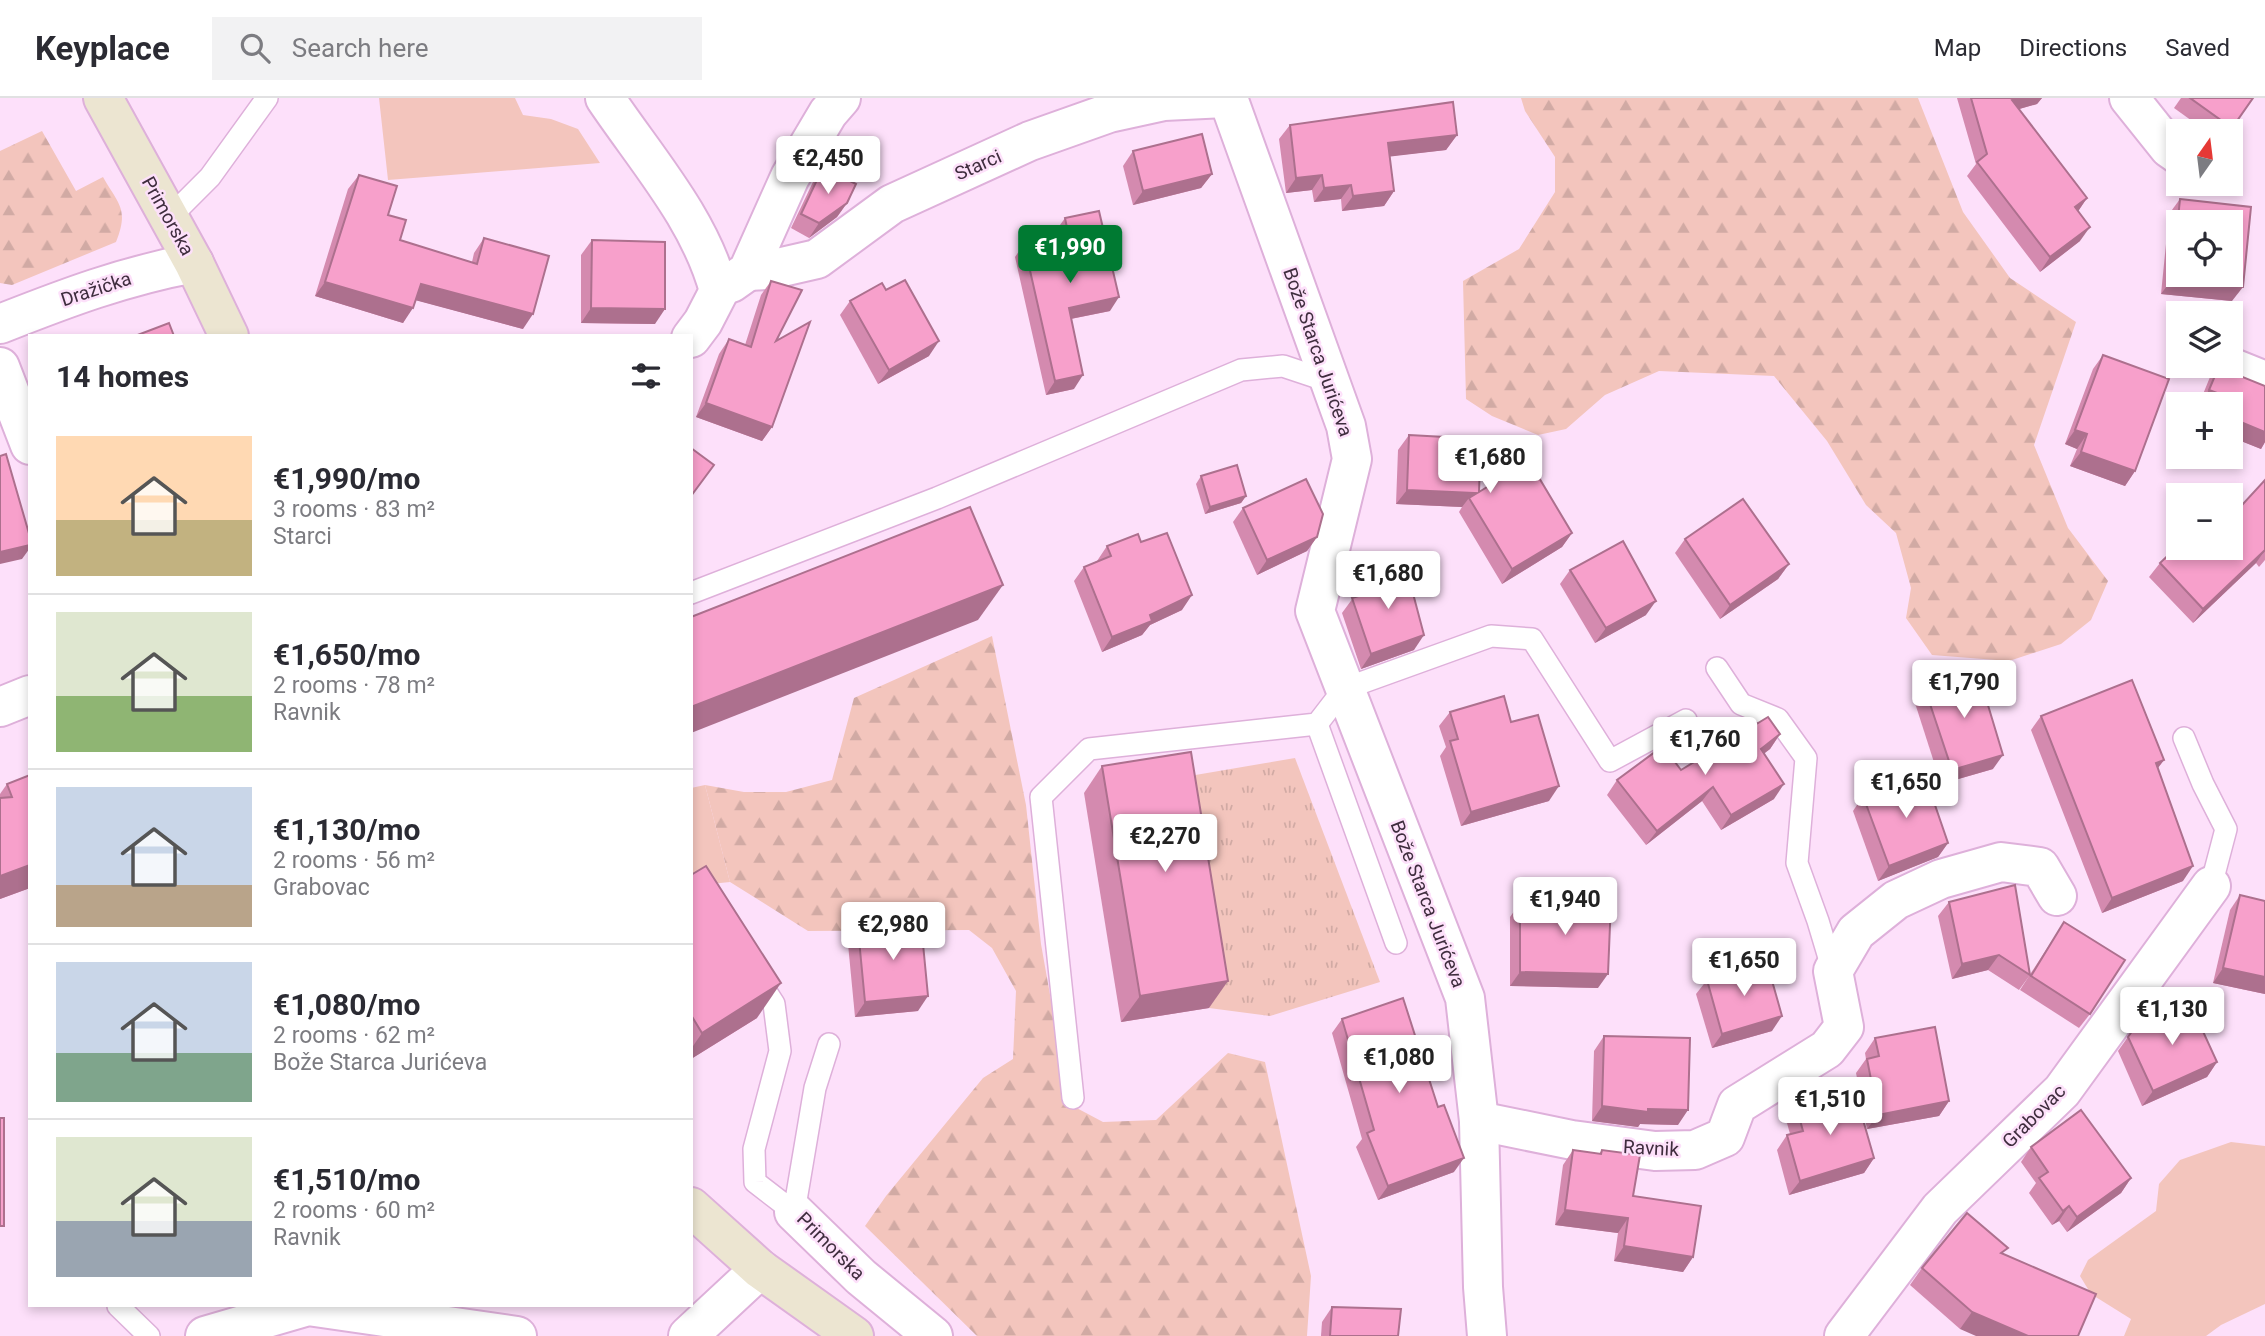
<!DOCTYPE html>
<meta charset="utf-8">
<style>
body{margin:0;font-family:Roboto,sans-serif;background:#f2f2f3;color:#2b2b33;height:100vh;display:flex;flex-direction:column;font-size:26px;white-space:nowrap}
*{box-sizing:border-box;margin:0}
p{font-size:23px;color:#7c7c81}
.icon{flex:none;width:38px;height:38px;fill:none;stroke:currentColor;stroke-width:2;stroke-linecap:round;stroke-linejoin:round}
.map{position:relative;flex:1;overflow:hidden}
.drawer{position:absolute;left:28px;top:236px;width:665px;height:973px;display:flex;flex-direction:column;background:#fff;border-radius:0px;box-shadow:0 4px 10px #0003}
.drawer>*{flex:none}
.needle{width:46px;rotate:14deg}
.controls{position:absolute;left:2166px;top:21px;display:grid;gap:14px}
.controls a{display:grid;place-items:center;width:77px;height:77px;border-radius:0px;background:#fff;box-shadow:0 4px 10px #0003;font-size:35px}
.price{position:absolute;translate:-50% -60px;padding:0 16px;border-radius:7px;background:#fff;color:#222;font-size:23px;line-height:46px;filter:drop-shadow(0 2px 4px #0008)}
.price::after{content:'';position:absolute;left:50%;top:42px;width:21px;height:16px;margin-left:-10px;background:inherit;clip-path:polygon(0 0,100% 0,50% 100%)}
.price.current{background:#007a32;color:#fff}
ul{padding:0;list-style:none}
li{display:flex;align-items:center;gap:21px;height:175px;padding:0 28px}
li+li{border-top:2px solid #e1e1e2}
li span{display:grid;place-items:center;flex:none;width:196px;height:140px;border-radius:0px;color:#555}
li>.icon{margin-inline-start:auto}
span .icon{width:84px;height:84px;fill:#fffc;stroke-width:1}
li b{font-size:30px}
h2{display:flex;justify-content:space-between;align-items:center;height:84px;padding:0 28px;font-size:30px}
header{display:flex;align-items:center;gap:42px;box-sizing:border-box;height:98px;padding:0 35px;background:#fff;border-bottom:2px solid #e1e1e2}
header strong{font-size:33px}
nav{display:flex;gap:38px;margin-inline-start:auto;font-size:24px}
.search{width:490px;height:63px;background:#f2f2f3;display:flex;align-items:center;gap:18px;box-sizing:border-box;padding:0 24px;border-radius:0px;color:#7c7c81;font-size:26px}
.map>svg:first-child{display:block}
</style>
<header>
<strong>Keyplace</strong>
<div class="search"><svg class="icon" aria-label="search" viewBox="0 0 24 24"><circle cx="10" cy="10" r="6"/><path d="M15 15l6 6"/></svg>Search here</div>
<nav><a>Map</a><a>Directions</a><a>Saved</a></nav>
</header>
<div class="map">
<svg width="2265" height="1238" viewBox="0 0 2265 1238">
<defs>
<pattern id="grass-tufts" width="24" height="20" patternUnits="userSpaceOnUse" patternTransform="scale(1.75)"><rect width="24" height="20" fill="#f3c5bd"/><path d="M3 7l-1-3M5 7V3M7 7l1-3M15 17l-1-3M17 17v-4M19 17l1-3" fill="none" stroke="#d1aaa4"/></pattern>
<pattern id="forest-firs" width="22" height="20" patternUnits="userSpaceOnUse" patternTransform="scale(1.75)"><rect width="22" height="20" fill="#f3c5bd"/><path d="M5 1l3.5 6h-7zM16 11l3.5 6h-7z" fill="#d1aaa4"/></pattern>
</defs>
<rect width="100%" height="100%" fill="#fde0fa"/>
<path fill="url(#grass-tufts)" d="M1295 660 1380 884 1270 918 1209 910 1172 681Z"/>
<g fill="url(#forest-firs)">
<path d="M1521 0H1918L1963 114 2010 180 2076 224 2034 347 2068 430 2108 483 2091 522 2061 546 2009 563 1932 557 1906 520 1911 490 1896 435 1866 407 1827 343 1774 278 1659 273 1605 297 1566 331 1538 337 1492 318 1466 301 1463 183 1519 151 1555 94V59L1525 13Z"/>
<path d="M42 33 76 93 103 79C119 107 129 111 116 144L12 187 0 185V53Z"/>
<path d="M992 538 1026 707 1041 846 1052 908 1065 926 1071 1007 1103 1024 1156 1022 1228 955 1265 964 1311 1178 1307 1238H977L865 1128 886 1098 983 980 1013 961 1016 893 992 850 969 832 808 833 730 784 705 687 744 694H786L832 682 854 600Z"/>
</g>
<g fill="#f3c5bd">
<path d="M379 0H515L523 17 551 21 578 31 600 65 388 82Z"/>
<path d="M705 687 730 784 691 788V690Z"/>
<path d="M2231 1044 2265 1048V1206L2221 1227 2206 1238H2124L2131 1221 2091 1196 2080 1178 2088 1162 2156 1113 2159 1086 2180 1062Z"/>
</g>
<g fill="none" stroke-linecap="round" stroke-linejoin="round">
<defs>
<g id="lane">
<path d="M169 120 210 79 267 0"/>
<path d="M691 495 937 400 1241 272 1283 268 1331 284"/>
<path d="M1717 570 1741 606 1778 621 1806 660 1797 765 1818 823 1833 873"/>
<path d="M1317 626 1396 845"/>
<path d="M2184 640 2203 686 2226 731 2211 788"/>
<path d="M756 878 774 906 780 953 754 1051 755 1084 794 1114 815 990 829 946"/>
<path d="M1073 1000 1041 699 1089 651 1317 626 1344 591 1491 538 1532 541 1610 663 1686 622"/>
<path d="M118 1208 149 1238"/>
</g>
<g id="street">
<path d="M605 0C646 61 700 121 719 193L703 224 691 240"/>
<path d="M1228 0 1346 328 1352 361 1315 513 1465 900 1479 1023 1483 1189 1487 1238"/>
<path d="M2129 0 2169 50 2179 57"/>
<path d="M748 173 769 172 817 161 892 106 1030 43 1109 15 1164 3 1225 0"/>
<path d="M731 185 748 173 790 79 828 15 841 0"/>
<path d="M0 226C66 200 124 178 194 165"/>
<path d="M2228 268 2265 283"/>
<path d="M0 269 30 347"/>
<path d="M0 609 30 597"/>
<path d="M1479 1023 1572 1042 1655 1053 1695 1052 1725 1039 1737 1007 1827 951 1844 929 1833 873 1856 834 1896 802 1941 781 2001 764 2040 769 2057 798"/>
<path d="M794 1114 861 1179 933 1238"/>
<path d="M205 1238 308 1208 517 1238"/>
<path d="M688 1238 760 1171"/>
<path d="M1844 1238 1940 1111 2062 993 2211 788"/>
</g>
<g id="secondary">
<path d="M103 0 194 165 229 238"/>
<path d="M691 1109 760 1171 854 1238"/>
</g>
</defs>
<use href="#lane" stroke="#deb0da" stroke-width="24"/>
<use href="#street" stroke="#deb0da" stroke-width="42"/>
<use href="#secondary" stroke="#deb0da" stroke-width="42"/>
<use href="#lane" stroke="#fff" stroke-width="21"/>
<use href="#street" stroke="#fff" stroke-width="38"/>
<use href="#secondary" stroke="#ece5d1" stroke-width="38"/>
</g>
<g fill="#d48aaf">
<path d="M1957 0H2042L2037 6 2019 11 2087 100 2078 113 2080 143 2040 174 1967 78 1976 66Z"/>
<path d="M2181 0H2253L2230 33H2206L2174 10Z"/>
<path d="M1290 27 1457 37 1446 52 1390 58 1394 93 1384 108 1342 113 1341 101 1314 104 1312 92 1286 95 1279 41Z"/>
<path d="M1133 53 1212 76 1201 90 1133 107 1123 68Z"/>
<path d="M823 69 847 105 837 119 809 140 791 130 813 84Z"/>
<path d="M359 77 388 117 400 142 472 164 474 155 484 140 523 231 416 202 403 225 315 198 348 91Z"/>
<path d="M2180 101 2232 203 2161 196 2169 116Z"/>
<path d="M1065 120 1110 213 1071 221 1074 291 1046 297 1015 159 1024 146 1056 138 1055 134Z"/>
<path d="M592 142 655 226 581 225V157Z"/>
<path d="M771 183 772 329 762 343 696 319 719 256 729 241 745 247 761 197Z"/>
<path d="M850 203 929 258 878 286 840 217Z"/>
<path d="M2103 257 2135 373 2125 388 2070 368 2077 351 2065 346 2093 271Z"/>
<path d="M2218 268H2223L2230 274 2265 288V344L2261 351 2231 339V306H2199L2210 279Z"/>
<path d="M1409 337 1479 394 1572 435 1562 449 1502 486 1459 414 1462 409 1396 406 1398 352Z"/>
<path d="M1201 378 1246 398 1241 405 1205 416 1196 386Z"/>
<path d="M2265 382V462L2259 469 2256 465 2193 525 2149 479 2160 465 2231 450Z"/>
<path d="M1243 410 1317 439 1307 453 1257 477 1233 424Z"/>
<path d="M1685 441 1789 466 1778 481 1720 521 1675 455Z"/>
<path d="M1141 444 1182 512 1150 527 1142 537 1102 554 1074 483 1084 469 1097 463 1107 448Z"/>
<path d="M1570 472 1646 517 1595 545 1560 486Z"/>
<path d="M1363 483 1414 552 1361 571 1342 515 1353 500 1352 498Z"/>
<path d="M1924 588 1993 671 1941 686 1914 602Z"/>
<path d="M1450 614 1511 624 1549 703 1461 728 1440 658 1446 649 1439 628Z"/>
<path d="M2041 618 2164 662 2158 670 2183 783 2102 815 2031 632Z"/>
<path d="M1780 636 1770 651 1764 655 1774 701 1721 732 1702 703 1646 747 1607 697 1617 682 1681 672Z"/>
<path d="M1102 668 1209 910 1121 924 1084 695Z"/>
<path d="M30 677V790L0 801V696L7 686Z"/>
<path d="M1863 698 1948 745 1938 759 1878 783 1853 713Z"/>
<path d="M691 777 757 920 691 961Z"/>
<path d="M2240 797 2265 803V896L2213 885 2230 812Z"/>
<path d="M1949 804 2030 877 2019 892 1988 872 1952 881 1938 818Z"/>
<path d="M1520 805 1598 890 1510 888V819Z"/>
<path d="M2064 824 2090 916 2079 930 2020 892Z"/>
<path d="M858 831 918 913 855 919 848 846Z"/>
<path d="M1707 882 1772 933 1712 950 1696 896Z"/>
<path d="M1342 921 1454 1074 1378 1102 1356 1049 1362 1041 1332 935Z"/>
<path d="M2135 929 2217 964 2207 979 2142 1008 2118 953Z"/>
<path d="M1604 938 1678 1027 1640 1026 1638 1029 1592 1023 1594 953Z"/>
<path d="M1875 940 1949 1003 1939 1018 1867 1031 1856 975 1866 961 1865 955Z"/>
<path d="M1797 1011 1874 1060 1864 1075 1789 1097 1777 1052 1787 1037 1790 1036 1787 1025Z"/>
<path d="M2031 1049 2131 1080 2121 1095 2067 1134 2059 1123 2052 1127 2029 1095 2036 1085 2021 1064Z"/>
<path d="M1573 1052 1599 1056 1602 1052 1633 1098 1693 1159 1683 1174 1614 1163 1618 1135 1555 1127 1563 1067Z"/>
<path d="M2004 1156 2096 1196 1960 1231 1910 1187 1922 1170Z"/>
<path d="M1332 1209 1398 1238H1321L1322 1224Z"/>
</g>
<g fill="#ad708e">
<path d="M2018 0H2042L2037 6 2002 16 2012 2Z"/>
<path d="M1457 37 1446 52 1378 60 1388 45Z"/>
<path d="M1212 76 1201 90 1133 107 1143 93Z"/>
<path d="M1322 77 1312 92 1286 95 1296 80Z"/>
<path d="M1351 87 1341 101 1314 104 1324 90Z"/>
<path d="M1394 93 1384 108 1342 113 1353 98Z"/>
<path d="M2087 100 2077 115 2075 109Z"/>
<path d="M847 105 837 119 809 140 819 125Z"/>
<path d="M2090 129 2080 143 2040 174 2050 159Z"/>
<path d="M2172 181 2243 189 2232 203 2161 196Z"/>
<path d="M325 184 413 210 403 225 315 198Z"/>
<path d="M421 186 533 216 523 231 411 201Z"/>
<path d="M1119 199 1110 213 1060 223 1069 210Z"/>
<path d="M591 210 665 211 655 226 581 225Z"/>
<path d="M939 243 929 258 878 286 889 272Z"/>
<path d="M1083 277 1074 291 1046 297 1055 283Z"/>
<path d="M2209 292 2236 302 2231 310V306H2199Z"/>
<path d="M706 305 772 329 762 343 696 319Z"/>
<path d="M2231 320 2265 334V344L2261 351 2231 339Z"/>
<path d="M2075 332 2087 336 2077 351 2065 346Z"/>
<path d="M2081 354 2135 373 2125 388 2070 368Z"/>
<path d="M1407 392 1477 395 1469 400 1462 409 1396 406Z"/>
<path d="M1246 398 1241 405 1205 416 1210 409Z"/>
<path d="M1572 435 1562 449 1502 486 1512 471Z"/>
<path d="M1317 439 1307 453 1257 477 1267 462Z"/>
<path d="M30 447V450L22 461 0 466V454Z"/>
<path d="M2265 452 2256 465 2193 525 2203 511Z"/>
<path d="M1789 466 1778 481 1720 521 1730 507Z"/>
<path d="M1003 487 978 522 691 635V609Z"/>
<path d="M1192 497 1182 512 1150 527 1142 537 1102 554 1112 539 1150 517Z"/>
<path d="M1656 503 1646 517 1595 545 1606 530Z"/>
<path d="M1424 537 1414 552 1361 571 1371 556Z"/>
<path d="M1780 636 1770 651 1751 666 1761 651Z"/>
<path d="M2003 657 1993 671 1941 686 1952 672Z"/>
<path d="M2164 662 2153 676 2156 665Z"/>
<path d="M1784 686 1774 701 1721 732 1731 717Z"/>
<path d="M1559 688 1549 703 1461 728 1471 714Z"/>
<path d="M1713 689 1702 703 1646 747 1657 733Z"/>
<path d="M1948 745 1938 759 1878 783 1889 768Z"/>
<path d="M30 767V790L0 801V778Z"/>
<path d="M2193 768 2183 783 2102 815 2112 800Z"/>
<path d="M1999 857 1988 872 1952 881 1962 866Z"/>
<path d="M2223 870 2265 879V896L2213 885Z"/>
<path d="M1520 874 1608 876 1598 890 1510 888Z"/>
<path d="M1228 883 1209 910 1121 924 1140 898Z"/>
<path d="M781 885 757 920 691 961V951L702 935Z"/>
<path d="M928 898 918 913 855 919 865 904Z"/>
<path d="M1782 918 1772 933 1712 950 1722 936Z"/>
<path d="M2217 964 2207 979 2142 1008 2153 993Z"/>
<path d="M1949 1003 1939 1018 1867 1031 1878 1017Z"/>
<path d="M1602 1008 1648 1011 1688 1012 1678 1027 1640 1026 1638 1029 1592 1023Z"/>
<path d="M1464 1060 1454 1074 1378 1102 1388 1088Z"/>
<path d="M1874 1060 1864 1075 1789 1097 1800 1083Z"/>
<path d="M2131 1080 2121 1095 2067 1134 2077 1119Z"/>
<path d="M2069 1108 2059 1123 2052 1127 2063 1113Z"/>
<path d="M1565 1112 1628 1120 1618 1135 1555 1127Z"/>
<path d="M1624 1148 1693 1159 1683 1174 1614 1163Z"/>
<path d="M1972 1214 2028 1238H1976L1960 1231Z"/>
</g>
<g fill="#f7a0cb" stroke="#ad708e" stroke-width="2" fill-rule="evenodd">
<path d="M1971 0H2018L2012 2 2087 100 2075 109 2090 129 2050 159 1977 64 1987 56Z"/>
<path d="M2190 0H2253L2232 30Z"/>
<path d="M1453 4 1457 37 1388 45 1394 93 1353 98 1351 87 1324 90 1322 77 1296 80 1290 27Z"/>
<path d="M1202 36 1212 76 1143 93 1133 53Z"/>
<path d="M823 69 856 86 847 105 819 125 801 116Z"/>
<path d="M359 77 397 88 388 117 406 122 400 142 477 166 484 140 549 158 533 216 421 186 413 210 325 184Z"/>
<path d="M2180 101 2251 109 2243 189 2172 181ZM2179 124H2231V177H2179Z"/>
<path d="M1099 113 1119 199 1069 210 1083 277 1055 283 1024 146 1068 135 1065 120Z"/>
<path d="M592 142 665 144V211L591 210Z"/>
<path d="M905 182 939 243 889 272 850 203 882 185 886 192Z"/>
<path d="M771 183 802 192 776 243 810 224 772 329 706 305 729 241 751 249Z"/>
<path d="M169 225 174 238H135Z"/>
<path d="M2103 257 2169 281 2135 373 2081 354 2087 336 2075 332Z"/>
<path d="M2219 268H2223L2230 274 2265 288V334L2231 320V314L2236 302 2209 292Z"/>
<path d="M1409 337 1481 341 1479 394 1529 363 1572 435 1512 471 1469 400 1477 395 1407 392Z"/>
<path d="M691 350 714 367 691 398Z"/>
<path d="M6 356 30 439V447L0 454V358Z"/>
<path d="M1237 367 1246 398 1210 409 1201 378Z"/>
<path d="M1306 381 1323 416 1317 439 1267 462 1243 410Z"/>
<path d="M2265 382V452L2203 511 2160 465 2179 447V450H2231V419Z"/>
<path d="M1743 401 1789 466 1730 507 1685 441Z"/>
<path d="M970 409 1003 487 691 609V519Z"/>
<path d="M1167 435 1192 497 1150 517 1152 523 1112 539 1084 469 1111 458 1107 448 1138 436 1141 444Z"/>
<path d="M1623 443 1656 503 1606 530 1570 472Z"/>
<path d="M1406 469 1424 537 1371 556 1352 500 1365 496 1363 483Z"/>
<path d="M1978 574 2003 657 1952 672 1924 588Z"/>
<path d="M2132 582 2164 662 2156 665 2193 768 2112 800 2041 618Z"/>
<path d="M1504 598 1511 624 1538 617 1559 688 1471 714 1450 643 1458 641 1450 614Z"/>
<path d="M1768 619 1780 636 1761 651 1784 686 1731 717 1713 689 1657 733 1617 682 1663 648 1681 672Z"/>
<path d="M1191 654 1228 883 1140 898 1102 668Z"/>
<path d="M30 677V767L0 778V700L12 699 7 686Z"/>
<path d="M1925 678 1948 745 1889 768 1863 698Z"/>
<path d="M706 768 781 885 702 935 691 917V777Z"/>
<path d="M2015 787 2030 877 1999 857 1962 866 1949 804Z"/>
<path d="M2240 797 2265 803V879L2223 870Z"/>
<path d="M1611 803 1608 876 1520 874V805Z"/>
<path d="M2064 824 2125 862 2090 916 2031 878Z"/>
<path d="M921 825 928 898 865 904 858 831Z"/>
<path d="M1767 865 1782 918 1722 936 1707 882Z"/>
<path d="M1403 900 1438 1009 1444 1007 1464 1060 1388 1088 1367 1035 1374 1032 1342 921Z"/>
<path d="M2190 905 2217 964 2153 993 2128 939 2135 929Z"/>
<path d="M1935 929 1949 1003 1878 1017 1867 961 1879 958 1875 940Z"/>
<path d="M1604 938 1690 940 1688 1012 1648 1011V1014L1602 1008Z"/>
<path d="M1855 994 1874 1060 1800 1083 1787 1037 1803 1033 1797 1011Z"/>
<path d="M2081 1012 2131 1080 2077 1119 2069 1108 2063 1113 2039 1080 2048 1074 2031 1049Z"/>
<rect x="0" y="1020" width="4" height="108"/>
<path d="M1573 1052 1601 1056 1602 1052 1640 1057 1633 1098 1701 1108 1693 1159 1624 1148 1628 1120 1565 1112Z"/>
<path d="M1967 1115 2008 1150 2001 1155 2096 1196 2078 1238H2028L1972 1214 1922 1170Z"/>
<path d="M1332 1209 1401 1211 1398 1238H1330Z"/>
</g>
<g text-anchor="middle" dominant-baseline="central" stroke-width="5" stroke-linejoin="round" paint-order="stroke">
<g font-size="19" fill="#3f2d3e" stroke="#fde0fa">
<text transform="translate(978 67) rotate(-24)">Starci</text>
<text transform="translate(168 118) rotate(61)">Primorska</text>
<text transform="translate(96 191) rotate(-18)">Dražička</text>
<text transform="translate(1318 254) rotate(71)">Bože Starca Jurićeva</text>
<text transform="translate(1428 806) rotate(69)">Bože Starca Jurićeva</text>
<text transform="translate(2034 1018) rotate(-45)">Grabovac</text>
<text transform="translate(1651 1050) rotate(3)">Ravnik</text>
<text transform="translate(831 1148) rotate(45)">Primorska</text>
</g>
</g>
</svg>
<div class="controls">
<a><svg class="needle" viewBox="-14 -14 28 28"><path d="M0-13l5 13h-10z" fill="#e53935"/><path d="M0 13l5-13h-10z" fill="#7c7c81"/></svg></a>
<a><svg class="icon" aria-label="locate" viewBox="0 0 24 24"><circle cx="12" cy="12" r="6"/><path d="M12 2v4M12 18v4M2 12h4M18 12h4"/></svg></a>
<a><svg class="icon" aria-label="layers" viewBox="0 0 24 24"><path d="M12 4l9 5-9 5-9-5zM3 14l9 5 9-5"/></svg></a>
<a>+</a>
<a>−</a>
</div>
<b class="price" style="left:828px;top:98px">€2,450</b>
<b class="price current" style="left:1070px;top:187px">€1,990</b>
<b class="price" style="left:1490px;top:397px">€1,680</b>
<b class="price" style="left:1388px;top:513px">€1,680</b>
<b class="price" style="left:1964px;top:622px">€1,790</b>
<b class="price" style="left:1705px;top:679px">€1,760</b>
<b class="price" style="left:1906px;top:722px">€1,650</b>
<b class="price" style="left:1165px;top:776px">€2,270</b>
<b class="price" style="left:1565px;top:839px">€1,940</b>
<b class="price" style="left:893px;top:864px">€2,980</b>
<b class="price" style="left:1744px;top:900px">€1,650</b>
<b class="price" style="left:2172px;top:949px">€1,130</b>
<b class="price" style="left:1399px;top:997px">€1,080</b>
<b class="price" style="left:1830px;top:1039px">€1,510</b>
<section class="drawer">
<h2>14 homes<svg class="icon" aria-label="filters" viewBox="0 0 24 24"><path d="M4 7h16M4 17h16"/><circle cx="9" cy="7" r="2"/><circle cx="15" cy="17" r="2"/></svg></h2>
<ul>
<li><span style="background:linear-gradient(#ffd9b3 60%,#c2b280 0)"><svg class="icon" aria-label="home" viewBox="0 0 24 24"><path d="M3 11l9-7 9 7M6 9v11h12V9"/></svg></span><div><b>€1,990/mo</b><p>3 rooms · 83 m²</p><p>Starci</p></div></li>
<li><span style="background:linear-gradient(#dfe7d0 60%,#8fb573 0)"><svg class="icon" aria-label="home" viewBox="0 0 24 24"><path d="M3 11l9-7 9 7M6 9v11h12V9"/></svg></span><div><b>€1,650/mo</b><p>2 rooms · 78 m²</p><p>Ravnik</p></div></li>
<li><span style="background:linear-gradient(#c9d6e8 70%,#b9a48a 0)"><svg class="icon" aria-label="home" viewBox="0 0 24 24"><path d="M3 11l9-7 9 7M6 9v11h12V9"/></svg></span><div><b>€1,130/mo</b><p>2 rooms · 56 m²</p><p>Grabovac</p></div></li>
<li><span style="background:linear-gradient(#c9d6e8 65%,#7fa58c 0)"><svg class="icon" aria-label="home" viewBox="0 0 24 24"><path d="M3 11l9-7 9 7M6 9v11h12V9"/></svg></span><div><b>€1,080/mo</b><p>2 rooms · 62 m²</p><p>Bože Starca Jurićeva</p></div></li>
<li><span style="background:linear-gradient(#dfe7d0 60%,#9aa5b1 0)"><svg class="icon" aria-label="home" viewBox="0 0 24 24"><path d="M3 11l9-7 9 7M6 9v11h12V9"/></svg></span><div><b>€1,510/mo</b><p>2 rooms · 60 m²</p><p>Ravnik</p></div></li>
</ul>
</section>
</div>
